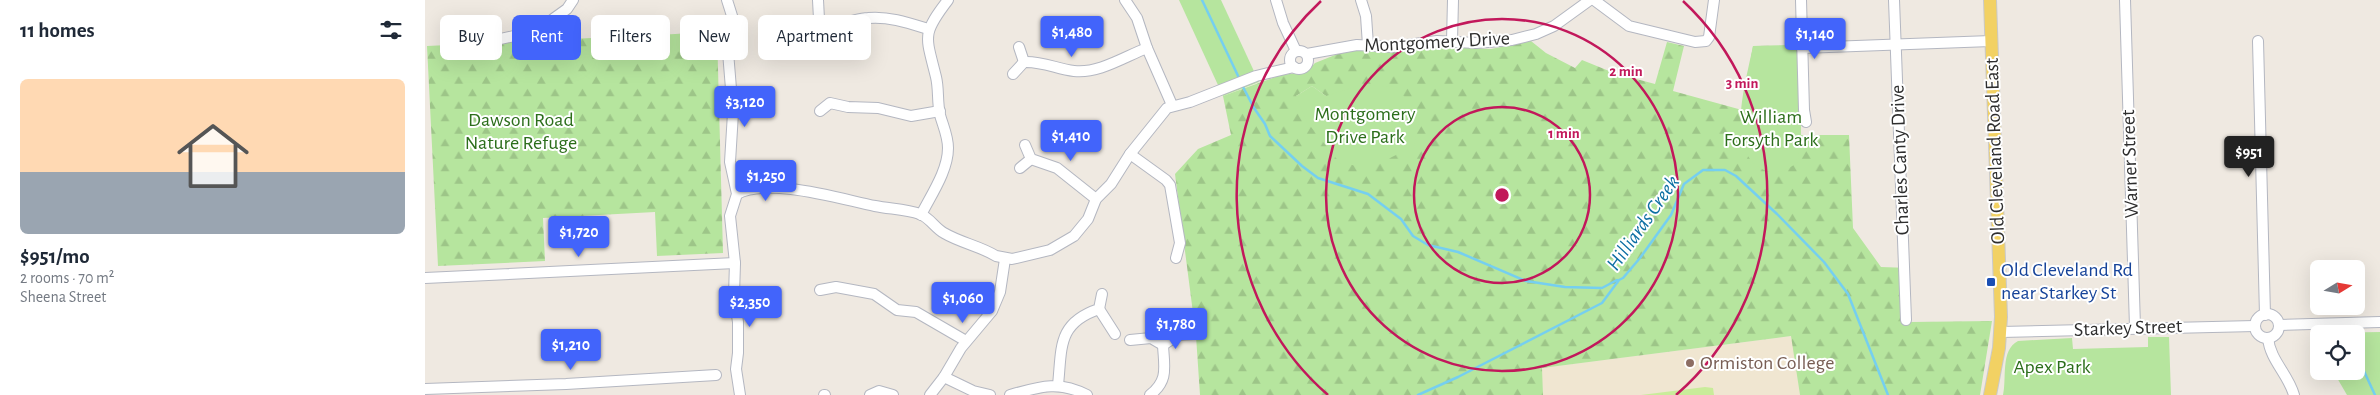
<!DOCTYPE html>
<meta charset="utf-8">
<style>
body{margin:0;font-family:"Alegreya Sans",sans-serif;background:#f6f6f7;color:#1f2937;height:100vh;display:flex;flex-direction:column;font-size:19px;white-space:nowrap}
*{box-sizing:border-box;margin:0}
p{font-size:16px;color:#747a83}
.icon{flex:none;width:28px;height:28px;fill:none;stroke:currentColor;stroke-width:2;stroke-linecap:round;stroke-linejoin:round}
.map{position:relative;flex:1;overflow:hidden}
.panel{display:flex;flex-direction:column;background:#fff;width:425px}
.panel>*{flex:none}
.top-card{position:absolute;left:15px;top:15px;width:475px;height:45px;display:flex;gap:10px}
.needle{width:32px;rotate:79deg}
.controls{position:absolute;left:1885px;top:260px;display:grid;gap:10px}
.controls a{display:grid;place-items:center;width:55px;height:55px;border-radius:8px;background:#fff;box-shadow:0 5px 20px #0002;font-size:25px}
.price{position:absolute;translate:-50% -42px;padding:0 11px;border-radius:5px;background:#4264fb;color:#fff;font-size:16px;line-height:32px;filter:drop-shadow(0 1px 2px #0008)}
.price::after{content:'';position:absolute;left:50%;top:30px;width:15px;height:11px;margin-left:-8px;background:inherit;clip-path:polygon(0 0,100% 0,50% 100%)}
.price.active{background:#222;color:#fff}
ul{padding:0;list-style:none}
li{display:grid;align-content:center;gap:10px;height:265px;padding:0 20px}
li+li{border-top:1px solid #e0e1e3}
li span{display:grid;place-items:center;height:155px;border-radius:8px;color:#555}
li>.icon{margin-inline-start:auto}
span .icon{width:90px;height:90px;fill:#fffc;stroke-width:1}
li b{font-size:21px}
h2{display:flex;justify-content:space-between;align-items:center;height:60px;padding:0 20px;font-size:21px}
.tag{padding:0 18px;border-radius:8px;background:#fff;box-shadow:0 5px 20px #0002;font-size:18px;line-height:45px}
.tag.active{background:#4264fb;color:#fff}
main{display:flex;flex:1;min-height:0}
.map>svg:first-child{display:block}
</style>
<main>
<section class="panel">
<h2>11 homes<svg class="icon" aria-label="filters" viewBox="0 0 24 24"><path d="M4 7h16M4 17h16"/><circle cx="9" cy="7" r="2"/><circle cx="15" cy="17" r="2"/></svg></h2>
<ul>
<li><span style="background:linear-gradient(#ffd9b3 60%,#9aa5b1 0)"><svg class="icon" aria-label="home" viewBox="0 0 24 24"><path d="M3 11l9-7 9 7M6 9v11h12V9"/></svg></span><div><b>$951/mo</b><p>2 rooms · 70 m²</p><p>Sheena Street</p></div></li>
</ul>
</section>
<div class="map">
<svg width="1955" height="395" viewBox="0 0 1955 395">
<defs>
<pattern id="forest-firs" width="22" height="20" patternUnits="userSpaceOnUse" patternTransform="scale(1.25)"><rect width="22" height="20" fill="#b6e59e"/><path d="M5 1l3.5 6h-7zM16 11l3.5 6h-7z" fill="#9dc588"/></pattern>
</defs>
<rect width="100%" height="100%" fill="#efe9e1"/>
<path fill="#f0e6d1" d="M1367 336 1375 395H1118L1116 368Z"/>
<g fill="url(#forest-firs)" fill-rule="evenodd">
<path d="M292 32 298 253 232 256 230 212 118 218 120 261 13 266 2 46Z"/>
<path d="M1106 41 1121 53 1150 68 1157 60 1189 73 1230 84 1242 42 1259 46 1248 91 1317 110 1328 46 1374 45 1376 135H1424L1428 228 1456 267 1485 268V322L1567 321 1555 395H1375L1366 336 1117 368 1118 395H775L771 336 750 174 773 149 806 135 798 96 856 75 881 72 890 63 920 51H960L1019 47 1066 49ZM887 86 901 96H871Z"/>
</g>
<g fill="#b6e59e">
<path d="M754 0H796L834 82 798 96Z"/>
<path d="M1374 45 1376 135 1373 162C1363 170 1350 176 1337 169 1299 150 1322 78 1328 46Z"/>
<path d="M936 85 971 87 995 115 989 146 945 168 915 163 882 122 871 96 887 86 901 96Z"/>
<path d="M1955 332V395H1922L1908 371H1931V334L1898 333Z"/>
<path d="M1723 337H1744L1746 395H1578C1582 379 1575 350 1593 341L1647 338 1648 349 1723 347Z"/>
</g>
<path fill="#c9ec9a" d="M1280 387 1288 388 1289 395H1216Z"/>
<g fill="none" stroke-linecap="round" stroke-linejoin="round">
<g stroke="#75cff0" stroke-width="2.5">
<path d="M777 0 815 80"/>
<path d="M817 85 829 108 840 124 845 136 877 166 893 178 943 194 976 219 988 236 1003 245 1033 252 1101 281 1140 287 1177 288 1192 280"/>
<path d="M1931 354 1950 395"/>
<path d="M993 395 1033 377 1177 303 1194 280 1198 278 1215 258 1246 215 1259 184 1278 170H1300L1311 176 1352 214 1399 262 1423 294 1463 395"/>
</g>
<defs>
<g id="minor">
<path d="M302 0 308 19 303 52 308 113 305 162 312 194 305 216 310 263 309 295 313 322V353L311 369 315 395"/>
<path d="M393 0 394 19C407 29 428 19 443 18 464 16 484 23 503 29"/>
<path d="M700 0 712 18 722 48 747 105"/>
<path d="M851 0 858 23 871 51"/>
<path d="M936 0 941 16 943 45"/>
<path d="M1169 0 1204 26 1270 42 1281 41 1284 37 1289 0"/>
<path d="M1376 0 1379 110 1381 122"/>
<path d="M1469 0 1481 320"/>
<path d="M1700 0 1710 327"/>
<path d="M122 30 134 37"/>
<path d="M66 41 89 36H113L122 30 128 19 142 9 148 0"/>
<path d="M1027 41 1028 0"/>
<path d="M1833 41 1840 315"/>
<path d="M396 44 397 22"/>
<path d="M594 47 599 62"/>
<path d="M1377 48 1566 41"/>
<circle cx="874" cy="60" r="9"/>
<path d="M882 54 932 45 967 47 1012 41 1051 43 1087 40 1111 34 1129 26 1165 0"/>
<path d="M588 74 599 62C617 61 632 69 649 71 673 74 699 57 722 48"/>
<path d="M395 111 405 103 423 107 453 108 486 116 515 111"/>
<path d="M600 145 606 159 632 168 671 199"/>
<path d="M705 154 741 180 745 185 755 243 751 258"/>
<path d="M595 168 606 159"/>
<path d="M312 194C345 177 415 199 450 206 465 209 481 209 495 214 505 218 510 228 519 233 536 243 555 246 571 256L587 259 625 250 649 236 663 219 671 199 686 184 705 154 742 108 765 102 831 76 869 67"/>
<path d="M496 215C506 195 523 171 523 148 523 136 518 126 515 115 512 102 514 89 511 77 501 36 496 35 523 0"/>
<path d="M0 278 310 263"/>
<path d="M395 290 411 287 449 294 472 310 491 312 541 341"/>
<path d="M674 309 690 334"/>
<circle cx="1842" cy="326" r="12"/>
<path d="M1854 325 1955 322"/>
<path d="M1576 332 1830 326"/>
<path d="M1843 338C1845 360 1863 374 1869 395"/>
<path d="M705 340 726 338 738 345C739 367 744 380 725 395"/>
<path d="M738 345 753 335 768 334"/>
<path d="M519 377 548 391 565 395"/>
<path d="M633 385C637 348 632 323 674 309L677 294"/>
<path d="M0 389 141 384 291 375"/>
<path d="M399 395H400"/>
<path d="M445 395 454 391 468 395"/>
<path d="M505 395 519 377 536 348 567 311 575 292 580 259"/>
<path d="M585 395C614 387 633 380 662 395"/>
</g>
<path id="major" d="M1565 395 1574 348 1576 317 1565 0"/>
</defs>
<use href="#minor" stroke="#b4b7c1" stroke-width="12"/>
<use href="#major" stroke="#c9c9c9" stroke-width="14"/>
<use href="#minor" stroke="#fff" stroke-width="10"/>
<use href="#major" stroke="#f2d163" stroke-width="12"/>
</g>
<g fill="none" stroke="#c2185b" stroke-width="2.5">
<circle cx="1077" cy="195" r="88"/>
<circle cx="1077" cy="195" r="176"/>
<path d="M903 395A265 265 0 0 1 896 1M1258 1A265 265 0 0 1 1251 395"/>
</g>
<rect fill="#1a4fb4" stroke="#fff" stroke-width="2" x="1561" y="277" width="10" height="10" rx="2.5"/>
<circle fill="#8d6e63" stroke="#fff" stroke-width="2" cx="1265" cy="363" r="5"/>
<g text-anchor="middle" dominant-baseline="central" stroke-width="4" stroke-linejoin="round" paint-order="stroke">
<g font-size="20" fill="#2e2e2e" stroke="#fff">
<text transform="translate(1012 42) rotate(-3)">Montgomery Drive</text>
<text transform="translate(1570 151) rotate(-92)">Old Cleveland Road East</text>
<text transform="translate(1475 160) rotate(-92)">Charles Canty Drive</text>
<text transform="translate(1705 164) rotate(-92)">Warner Street</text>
<text transform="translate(1703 328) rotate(-2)">Starkey Street</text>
</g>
<g font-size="20" fill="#2c6e1b" stroke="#fff">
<text x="940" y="114">Montgomery<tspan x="940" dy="23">Drive Park</tspan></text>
<text x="1346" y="117">William<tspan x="1346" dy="23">Forsyth Park</tspan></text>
<text x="96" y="120">Dawson Road<tspan x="96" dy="23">Nature Refuge</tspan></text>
<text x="1627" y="367">Apex Park</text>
</g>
<g font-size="20" fill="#164399" stroke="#fff" text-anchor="start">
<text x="1576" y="270">Old Cleveland Rd<tspan x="1576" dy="23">near Starkey St</tspan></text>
</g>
<g font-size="20" fill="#785e54" stroke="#fff" text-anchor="start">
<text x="1275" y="363">Ormiston College</text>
</g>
<g font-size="21" font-style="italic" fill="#0d6fa3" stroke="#fff">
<text transform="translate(1218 223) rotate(-55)">Hilliards Creek</text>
</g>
</g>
<circle cx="1077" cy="195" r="8" fill="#c2185b" stroke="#fff" stroke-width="2.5"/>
<g font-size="15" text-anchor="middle" font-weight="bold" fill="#c2185b" stroke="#fff" stroke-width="4" stroke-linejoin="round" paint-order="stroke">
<text x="1201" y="76">2 min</text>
<text x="1317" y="88">3 min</text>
<text x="1139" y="138">1 min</text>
</g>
</svg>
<div class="controls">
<a><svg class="needle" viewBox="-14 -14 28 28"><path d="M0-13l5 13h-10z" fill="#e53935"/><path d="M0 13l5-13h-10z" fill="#747a83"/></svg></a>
<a><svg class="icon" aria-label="locate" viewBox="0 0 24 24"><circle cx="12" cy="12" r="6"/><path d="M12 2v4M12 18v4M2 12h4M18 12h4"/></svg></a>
</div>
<b class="price" style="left:647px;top:58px">$1,480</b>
<b class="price" style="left:1390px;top:60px">$1,140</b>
<b class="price" style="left:320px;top:128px">$3,120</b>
<b class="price" style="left:646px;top:162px">$1,410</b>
<b class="price active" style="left:1824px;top:178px">$951</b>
<b class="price" style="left:341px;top:202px">$1,250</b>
<b class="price" style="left:154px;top:258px">$1,720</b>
<b class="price" style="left:538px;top:324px">$1,060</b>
<b class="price" style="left:325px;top:328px">$2,350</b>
<b class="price" style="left:751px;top:350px">$1,780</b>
<b class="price" style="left:146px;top:371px">$1,210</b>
<div class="top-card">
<a class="tag">Buy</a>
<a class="tag active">Rent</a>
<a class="tag">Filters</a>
<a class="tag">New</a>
<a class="tag">Apartment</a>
</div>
</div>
</main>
